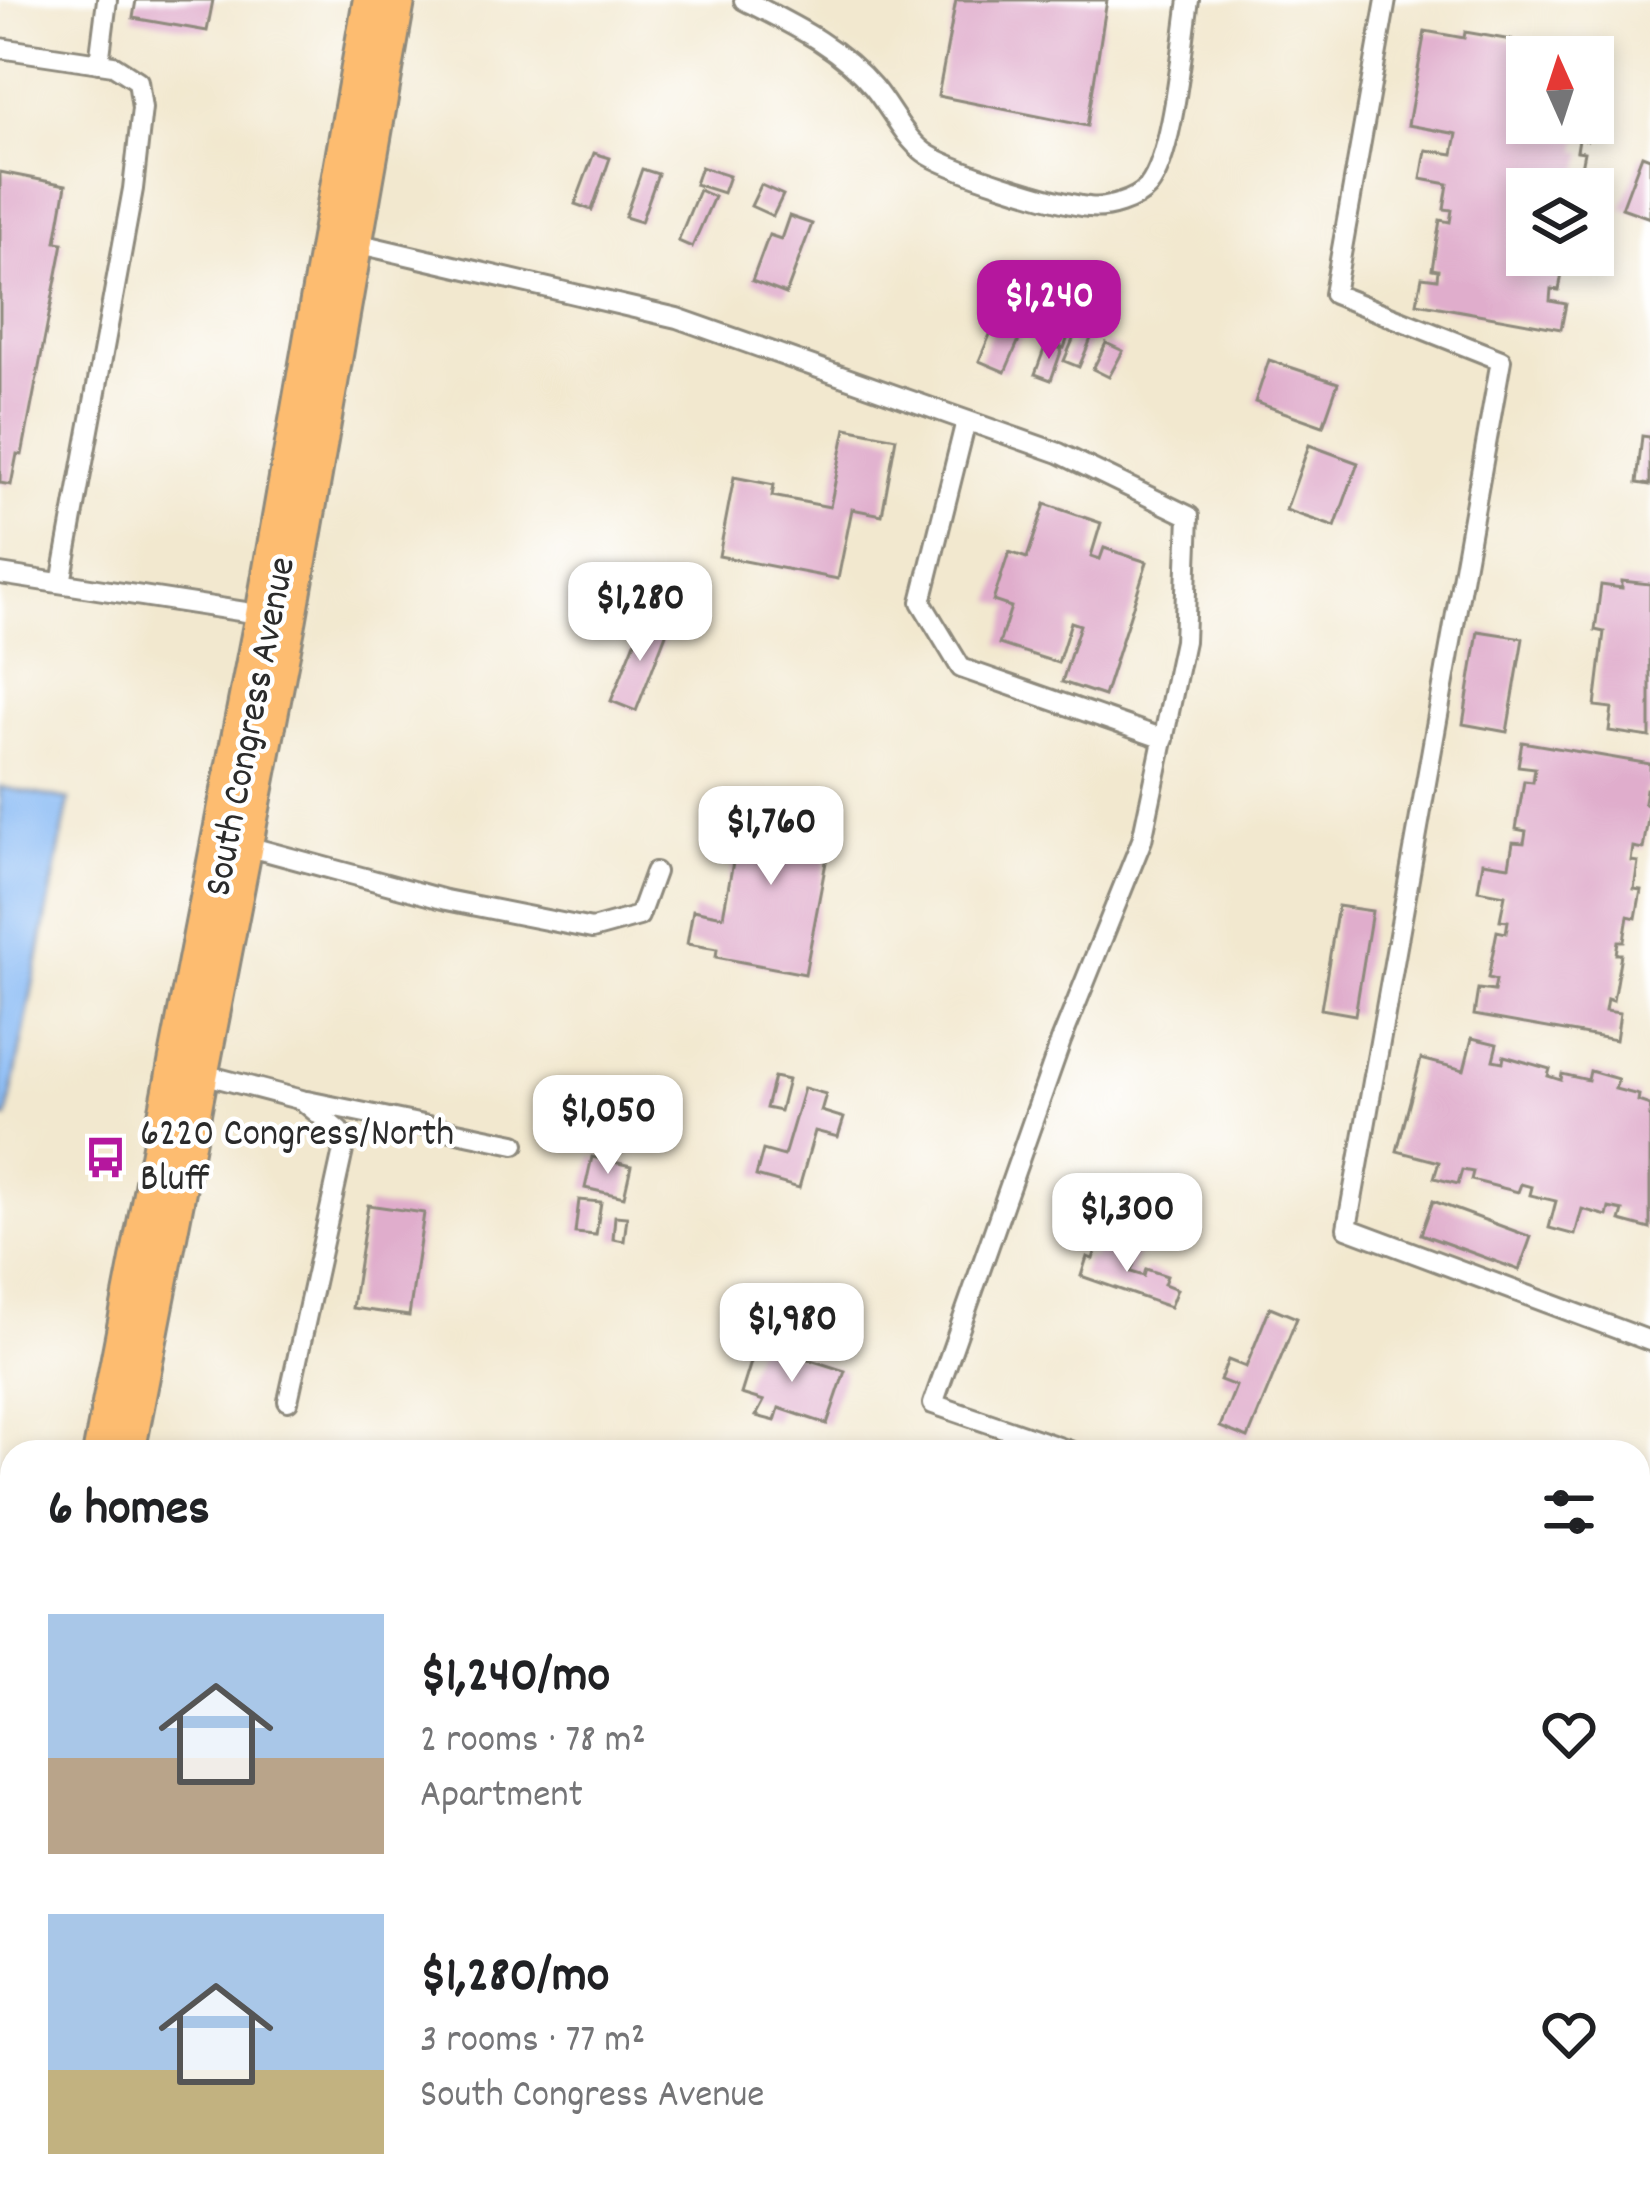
<!DOCTYPE html>
<meta charset="utf-8">
<style>
body{margin:0;font-family:Dekko,sans-serif;background:#f2f2f2;color:#202124;height:100vh;display:flex;flex-direction:column;font-size:45px;white-space:nowrap}
*{box-sizing:border-box;margin:0}
p{font-size:39px;color:#757577}
.icon{flex:none;width:66px;height:66px;fill:none;stroke:currentColor;stroke-width:2;stroke-linecap:round;stroke-linejoin:round}
.map{position:relative;flex:1;overflow:hidden}
.side{position:absolute;left:0px;top:1440px;width:1650px;height:771px;display:flex;flex-direction:column;background:#fff;border-radius:36px 36px 0 0;box-shadow:0 6px 18px #0003}
.side>*{flex:none}
.needle{width:78px;rotate:357deg}
.tools{position:absolute;left:1506px;top:36px;display:grid;gap:24px}
.tools a{display:grid;place-items:center;width:108px;height:108px;border-radius:0px;background:#fff;box-shadow:0 6px 18px #0003;font-size:60px}
.price{position:absolute;translate:-50% -102px;padding:0 27px;border-radius:24px;background:#fff;color:#222;font-size:39px;line-height:78px;filter:drop-shadow(0 3px 6px #0008)}
.price::after{content:'';position:absolute;left:50%;top:72px;width:36px;height:27px;margin-left:-18px;background:inherit;clip-path:polygon(0 0,100% 0,50% 100%)}
.price.on{background:#b5179e;color:#fff}
ul{padding:0;list-style:none}
li{display:flex;align-items:center;gap:36px;height:300px;padding:0 48px}
li span{display:grid;place-items:center;flex:none;width:336px;height:240px;border-radius:0px;color:#555}
li>.icon{margin-inline-start:auto}
span .icon{width:144px;height:144px;fill:#fffc;stroke-width:1}
li b{font-size:51px}
h2{display:flex;justify-content:space-between;align-items:center;height:144px;padding:0 48px;font-size:51px}
.map>svg:first-child{display:block}
</style>
<div class="map">
<svg width="1650" height="2209" viewBox="0 0 1650 2209">
<rect width="100%" height="100%" fill="#fff"/>
<filter id="ink" filterUnits="userSpaceOnUse"><feTurbulence type="fractalNoise" baseFrequency=".00833" numOctaves="2"/><feDisplacementMap in="SourceGraphic" scale="24" xChannelSelector="R" yChannelSelector="G"/><feConvolveMatrix kernelMatrix="1 2 1 2 8 2 1 2 1" color-interpolation-filters="sRGB"/></filter>
<filter id="wash" filterUnits="userSpaceOnUse"><feTurbulence type="fractalNoise" baseFrequency=".004" numOctaves="4" result="noise"/><feDisplacementMap in="SourceGraphic" scale="48" xChannelSelector="R" yChannelSelector="G"/><feGaussianBlur stdDeviation="2.7" result="paint"/><feColorMatrix in="noise" values="0 0 0 0 0 0 0 0 0 0 0 0 0 0 0 0 0 1.4 0 .05"/><feComposite in="paint" operator="in"/></filter>
<g filter="url(#wash)">
<rect width="100%" height="100%" fill="#f2e8cf"/>
<path fill="#e5d3f1" d="M41 2199H1133L1163 2209H38Z"/>
<path fill="#87b9f4" stroke="#597290" stroke-width="3" d="M0 787 69 800 7 1118 0 1117Z"/>
<g id="blocks">
<g fill="#e0adcc">
<path d="M136 0H213L207 31 133 18Z"/>
<path d="M956 0H1107L1087 126 938 96Z"/>
<path d="M1425 31 1464 38 1465 32 1609 57 1605 81 1593 79V57H1527V123H1590L1587 140 1579 139 1577 151 1584 152 1579 178 1586 179 1585 189H1527V255H1565L1559 290 1551 289 1550 301 1566 304 1561 329 1417 303 1422 277 1437 279 1438 270 1432 269 1440 220 1450 222 1452 210 1444 209 1448 184 1421 179 1426 150 1453 154 1457 134 1408 125Z"/>
<path d="M594 153 610 158 592 210 575 204Z"/>
<path d="M1642 155 1650 158V218L1622 208Z"/>
<path d="M701 167 729 176 723 193 695 184Z"/>
<path d="M642 169 658 174 641 222 625 217Z"/>
<path d="M0 172 66 185 56 242 63 243 22 455 17 454 11 485 0 483Z"/>
<path d="M761 185 783 195 773 216 751 206Z"/>
<path d="M699 190 714 197 692 247 678 241Z"/>
<path d="M789 216 812 224 786 294 752 281 769 235 781 239Z"/>
<path d="M995 281 1011 288 1014 281 1040 292 1005 372 979 361 1004 301 989 294Z"/>
<path d="M1058 321 1072 326 1064 348 1049 342Z"/>
<path d="M1077 330 1092 336 1079 367 1064 361Z"/>
<path d="M1106 343 1123 351 1109 377 1093 369Z"/>
<path d="M1046 344 1062 349 1051 380 1035 374Z"/>
<path d="M1269 360 1338 383 1323 426 1255 402Z"/>
<path d="M846 428 896 438 882 515 852 509 838 579 719 556 734 477 774 485 772 496 830 507Z"/>
<path d="M1642 436 1650 437V485L1637 483Z"/>
<path d="M1309 445 1358 463 1335 527 1286 510Z"/>
<path d="M1045 504 1101 523 1091 556 1100 559 1104 548 1147 562 1104 696 1062 682 1080 625 1071 622 1058 663 999 644 1011 607 993 601 1009 552 1027 558Z"/>
<path d="M1622 581 1650 584V737L1609 731 1612 708 1595 706 1604 632 1595 630 1601 585 1622 588Z"/>
<path d="M645 617 669 626 636 711 611 701Z"/>
<path d="M1478 631 1523 638 1507 732 1463 724Z"/>
<path d="M1522 742 1650 764V789H1646L1644 803 1650 807 1643 849 1633 847 1631 861 1638 862 1634 889 1641 890 1636 918 1628 916 1624 941H1618L1616 954H1621L1613 1001 1607 999 1605 1011 1620 1013 1616 1040 1474 1015 1478 989 1494 991 1496 980 1488 978 1497 931 1506 933 1508 921 1500 920 1505 895 1478 890 1483 862 1509 866 1513 842 1524 843 1526 831 1516 829 1524 781 1533 782 1535 768 1518 766Z"/>
<path d="M745 797 835 814 805 974 716 957 717 949 687 944 693 910 723 916Z"/>
<path d="M1338 906 1372 911 1355 1015 1321 1009Z"/>
<path d="M1472 1038 1497 1044 1493 1060 1503 1062 1504 1056 1550 1069 1548 1076 1561 1080 1562 1074 1588 1080 1590 1071 1618 1079 1615 1089 1639 1095 1638 1101 1650 1105V1229L1620 1221 1623 1211 1609 1208 1607 1216 1582 1209 1575 1235 1549 1228 1556 1201 1530 1195 1532 1187 1521 1184 1518 1192 1471 1180 1473 1172 1462 1170 1458 1184 1434 1178 1439 1162 1397 1151 1421 1059 1464 1070Z"/>
<path d="M774 1077 788 1080 780 1111 766 1108Z"/>
<path d="M804 1088 826 1094 821 1111 844 1118 838 1137 815 1131 799 1188 756 1176 763 1150 784 1156Z"/>
<path d="M592 1157 631 1166 624 1197 585 1188Z"/>
<path d="M579 1200 601 1202 596 1235 575 1233Z"/>
<path d="M1433 1201 1531 1237 1519 1270 1421 1234Z"/>
<path d="M368 1205 424 1213 409 1316 352 1308Z"/>
<path d="M615 1216 627 1217 624 1241 613 1239Z"/>
<path d="M1099 1240 1137 1254 1131 1272 1144 1276 1146 1269 1167 1276 1164 1284 1177 1289 1170 1307 1081 1276 1087 1257 1093 1259Z"/>
<path d="M1270 1307 1297 1318 1248 1438 1220 1427 1236 1386 1220 1380 1228 1360 1246 1367Z"/>
<path d="M757 1343 845 1371 827 1424 779 1408 775 1421 756 1416 764 1401 741 1394Z"/>
<path d="M1650 1787V1876L1638 1872V1817Z"/>
</g>
</g>
</g>
<g filter="url(#ink)">
<use href="#blocks" fill-opacity="0" stroke="#8e8a7d" stroke-width="3"/>
<g fill="none" stroke-linecap="round" stroke-linejoin="round">
<defs>
<g id="service">
<path d="M744 0C791 24 839 46 873 87 890 107 903 136 924 152 946 169 1058 204 1089 207 1106 210 1137 200 1148 187 1174 155 1182 45 1189 0"/>
<path d="M1386 0 1334 294 1501 360 1347 1228 1650 1341"/>
<path d="M0 48 113 65 138 81 142 108 133 189 61 583"/>
<path d="M99 63 107 0"/>
<path d="M347 241 677 318 1059 453 1189 516 1184 641 1142 840 1061 1041 933 1404 1073 1452"/>
<path d="M966 421 921 602 961 668 1164 739"/>
<path d="M0 574 271 616"/>
<path d="M243 845 446 900 592 929 639 916 655 872"/>
<path d="M195 1072 302 1100 346 1137 288 1401"/>
<path d="M307 1101 515 1144"/>
<path d="M1638 1636 1639 1632"/>
<path d="M0 1753 12 1757"/>
<path d="M1638 2172 1650 2141"/>
<path d="M1430 2209 1433 2199"/>
<path d="M1624 2209 1628 2199"/>
</g>
<path id="minor" d="M1280 2199 1309 2209"/>
<g id="primary">
<path d="M114 1452 276 616 384 0"/>
<path d="M0 1961 12 1911"/>
<path d="M0 2039 12 2032"/>
</g>
</defs>
<use href="#service" stroke="#8e8a7d" stroke-width="24"/>
<use href="#minor" stroke="#8e8a7d" stroke-width="45"/>
<use href="#primary" stroke="#8e8a7d" stroke-width="66"/>
<use href="#service" stroke="#fff" stroke-width="18"/>
<use href="#minor" stroke="#fff" stroke-width="39"/>
<use href="#primary" stroke="#fdbc70" stroke-width="60"/>
</g>
</g>
<defs>
<symbol id="bus-bare" viewBox="-9 -9 18 18"><path d="M-5-6H5V4H4V6H2V4H-2V6H-4V4H-5ZM-3.5-4V0h7V-4ZM-3.5 1.2v1.5H-2V1.2ZM2 1.2v1.5H3.5V1.2Z" fill="#b5179e" stroke="#fff" stroke-width="2.5" paint-order="stroke"/></symbol>
</defs>
<g fill-rule="evenodd">
<use href="#bus-bare" x="76" y="1128" width="59" height="59"/>
</g>
<g text-anchor="middle" dominant-baseline="central" stroke-width="9" stroke-linejoin="round" paint-order="stroke">
<g font-size="39" fill="#2b2b2b" stroke="#fff">
<text transform="translate(253 727) rotate(-79)">South Congress Avenue</text>
</g>
<g font-size="39" fill="#2b2b2b" stroke="#fff" text-anchor="start">
<text x="140" y="1136">6220 Congress/North<tspan x="140" dy="45">Bluff</tspan></text>
</g>
</g>
</svg>
<div class="tools">
<a><svg class="needle" viewBox="-14 -14 28 28"><path d="M0-13l5 13h-10z" fill="#e53935"/><path d="M0 13l5-13h-10z" fill="#757577"/></svg></a>
<a><svg class="icon" aria-label="layers" viewBox="0 0 24 24"><path d="M12 4l9 5-9 5-9-5zM3 14l9 5 9-5"/></svg></a>
</div>
<b class="price on" style="left:1049px;top:362px">$1,240</b>
<b class="price" style="left:640px;top:664px">$1,280</b>
<b class="price" style="left:771px;top:888px">$1,760</b>
<b class="price" style="left:608px;top:1177px">$1,050</b>
<b class="price" style="left:1127px;top:1275px">$1,300</b>
<b class="price" style="left:792px;top:1385px">$1,980</b>
<section class="side">
<h2>6 homes<svg class="icon" aria-label="filters" viewBox="0 0 24 24"><path d="M4 7h16M4 17h16"/><circle cx="9" cy="7" r="2"/><circle cx="15" cy="17" r="2"/></svg></h2>
<ul>
<li><span style="background:linear-gradient(#a9c7e8 60%,#b9a48a 0)"><svg class="icon" aria-label="home" viewBox="0 0 24 24"><path d="M3 11l9-7 9 7M6 9v11h12V9"/></svg></span><div><b>$1,240/mo</b><p>2 rooms · 78 m²</p><p>Apartment</p></div><svg class="icon" aria-label="heart" viewBox="0 0 24 24"><path d="M12 20l-8-8c-3-5 5-10 8-4 3-6 11-1 8 4z"/></svg></li>
<li><span style="background:linear-gradient(#a9c7e8 65%,#c2b280 0)"><svg class="icon" aria-label="home" viewBox="0 0 24 24"><path d="M3 11l9-7 9 7M6 9v11h12V9"/></svg></span><div><b>$1,280/mo</b><p>3 rooms · 77 m²</p><p>South Congress Avenue</p></div><svg class="icon" aria-label="heart" viewBox="0 0 24 24"><path d="M12 20l-8-8c-3-5 5-10 8-4 3-6 11-1 8 4z"/></svg></li>
</ul>
</section>
</div>
